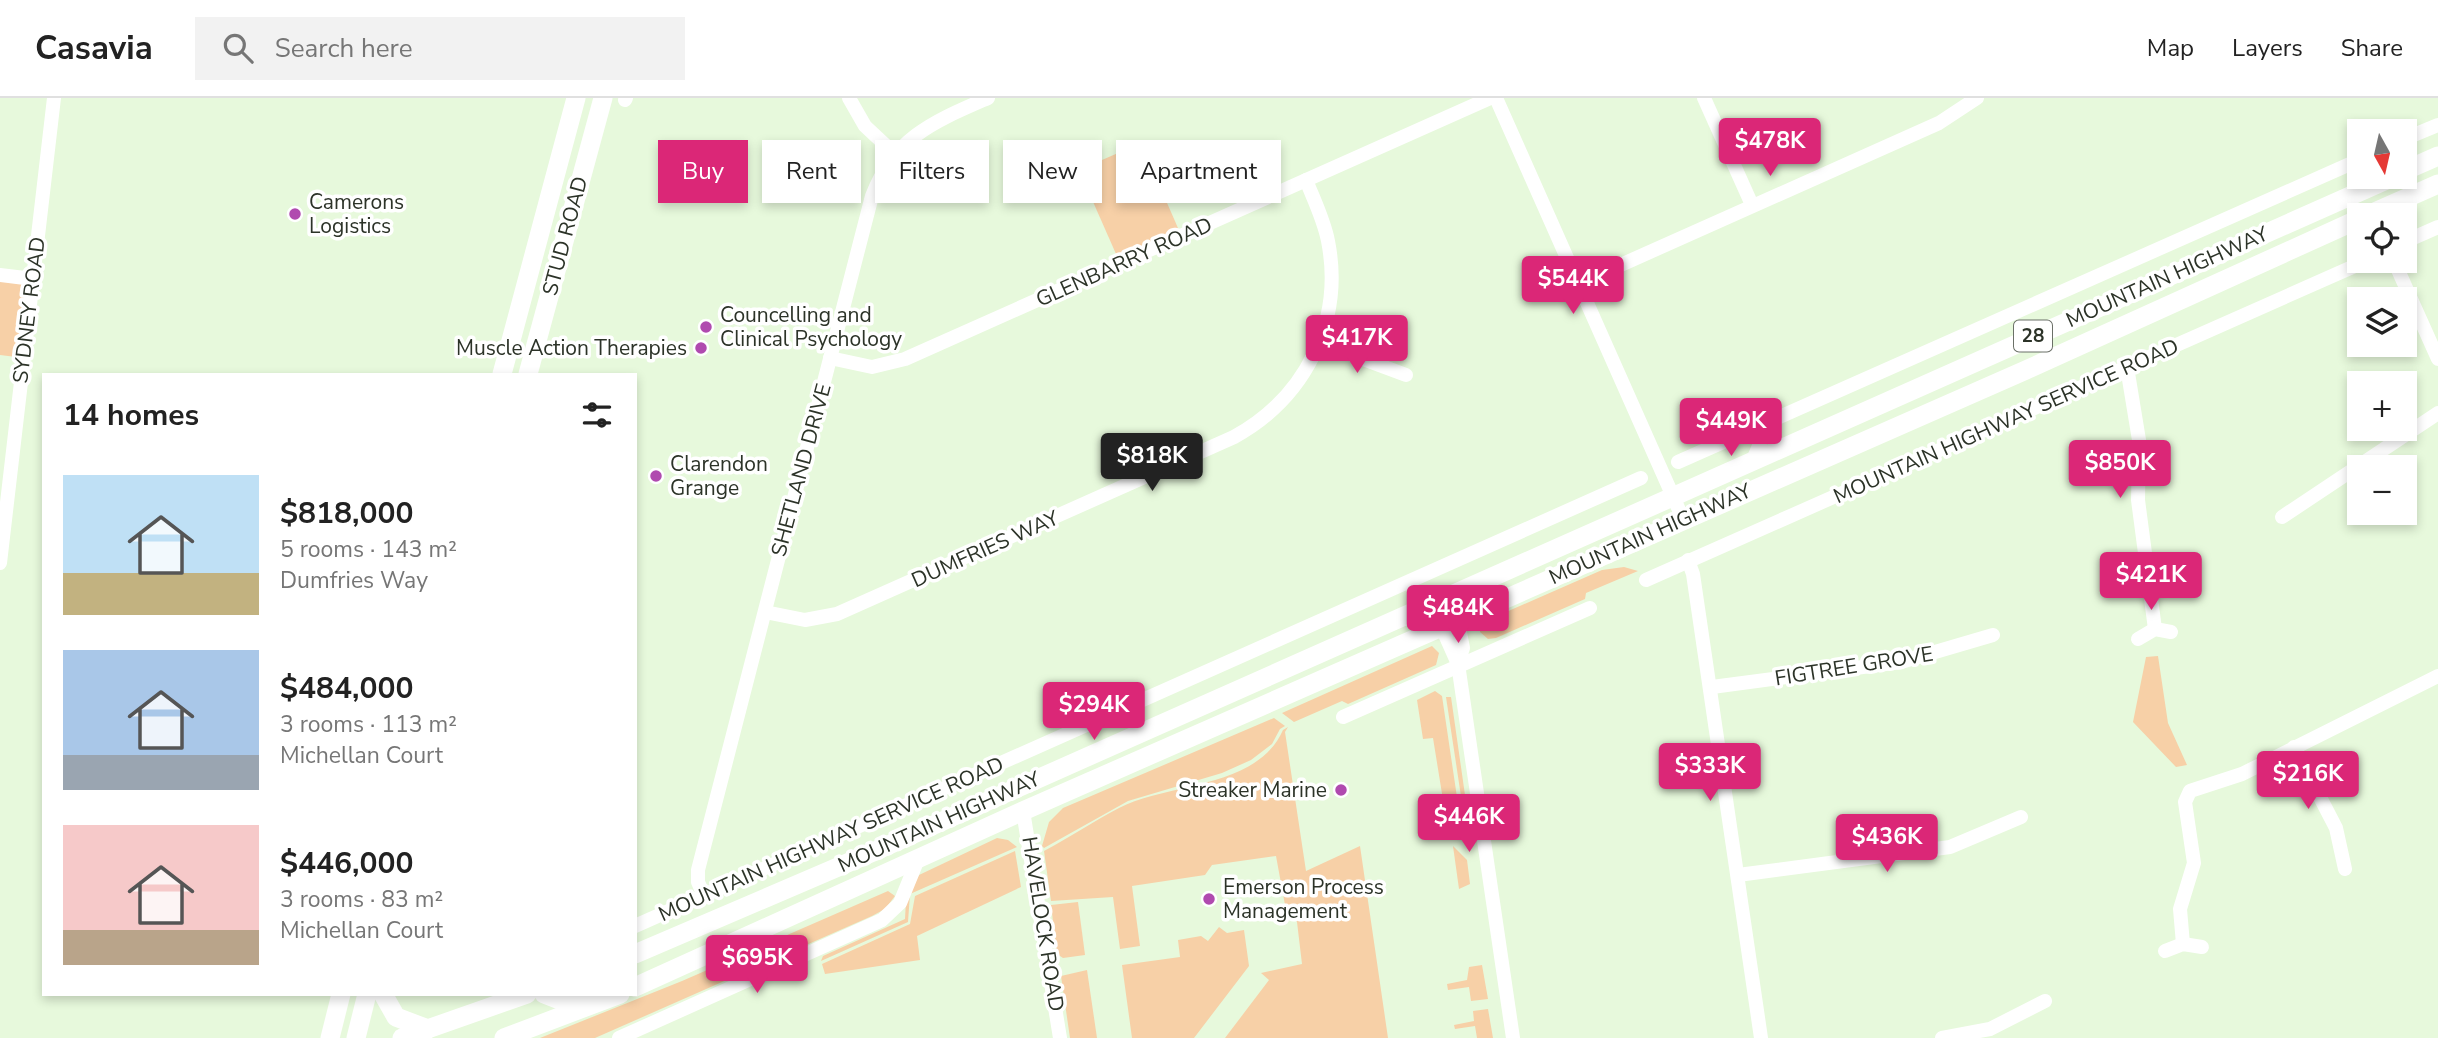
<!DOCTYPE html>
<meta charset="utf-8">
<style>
body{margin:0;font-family:"Nunito Sans",sans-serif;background:#f2f2f2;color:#222;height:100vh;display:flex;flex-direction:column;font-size:26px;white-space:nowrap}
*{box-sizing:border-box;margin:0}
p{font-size:23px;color:#767676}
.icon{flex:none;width:38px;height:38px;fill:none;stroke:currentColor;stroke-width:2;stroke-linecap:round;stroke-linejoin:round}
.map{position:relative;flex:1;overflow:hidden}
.sheet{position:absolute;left:42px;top:275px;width:595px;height:623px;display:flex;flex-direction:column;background:#fff;border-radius:0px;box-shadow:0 4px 10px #0003}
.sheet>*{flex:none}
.hud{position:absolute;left:658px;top:42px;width:665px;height:63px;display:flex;gap:14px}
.needle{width:46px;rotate:172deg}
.tools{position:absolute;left:2347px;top:21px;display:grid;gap:14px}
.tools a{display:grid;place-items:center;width:70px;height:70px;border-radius:0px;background:#fff;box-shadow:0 4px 10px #0003;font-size:35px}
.price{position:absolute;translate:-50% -60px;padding:0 16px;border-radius:7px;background:#db2777;color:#fff;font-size:23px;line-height:46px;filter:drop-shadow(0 2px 4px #0008)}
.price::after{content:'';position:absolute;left:50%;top:42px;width:21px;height:16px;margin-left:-10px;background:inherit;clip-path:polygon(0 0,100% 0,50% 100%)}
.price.on{background:#222;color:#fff}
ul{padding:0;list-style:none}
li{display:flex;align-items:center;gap:21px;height:175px;padding:0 21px}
li span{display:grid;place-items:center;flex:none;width:196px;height:140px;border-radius:0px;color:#555}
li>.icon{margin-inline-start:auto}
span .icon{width:84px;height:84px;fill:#fffc;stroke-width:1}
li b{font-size:30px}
h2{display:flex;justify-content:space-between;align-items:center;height:84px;padding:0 21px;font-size:30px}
.pill{padding:0 24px;border-radius:0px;background:#fff;box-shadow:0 4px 10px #0003;font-size:24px;line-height:63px}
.pill.on{background:#db2777;color:#fff}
header{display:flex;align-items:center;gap:42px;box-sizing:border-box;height:98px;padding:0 35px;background:#fff;border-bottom:2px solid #e0e0e0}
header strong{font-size:33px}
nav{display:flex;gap:38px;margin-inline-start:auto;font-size:24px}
.search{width:490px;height:63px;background:#f2f2f2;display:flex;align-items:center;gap:18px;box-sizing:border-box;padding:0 24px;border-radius:0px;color:#767676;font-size:26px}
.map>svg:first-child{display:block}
</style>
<header>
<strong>Casavia</strong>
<div class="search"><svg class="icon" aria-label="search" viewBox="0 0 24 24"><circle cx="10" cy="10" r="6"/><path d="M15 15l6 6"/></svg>Search here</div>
<nav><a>Map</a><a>Layers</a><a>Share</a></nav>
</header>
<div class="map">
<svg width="2438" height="940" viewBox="0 0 2438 940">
<rect width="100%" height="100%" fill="#e7f9dc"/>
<g fill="#f7d0a7">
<path d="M1141 45 1181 137 1120 165 1079 72Z"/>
<path d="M0 177 33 181 24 260 0 257Z"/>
<path d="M1624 469 1638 473 1586 495 1585 501 1496 540 1488 541 1480 534 1481 526 1488 522 1602 472Z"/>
<path d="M1432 548 1439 555 1436 567 1348 606 1342 603 1294 624 1282 615Z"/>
<path d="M2158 558 2168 625 2187 667 2176 669 2133 624 2146 559Z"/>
<path d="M1435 593 1442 598 1458 706 1444 708 1433 640 1423 641 1417 602Z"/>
<path d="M1446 599H1451L1466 704 1462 705Z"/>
<path d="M1274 620 1285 628 1280 631 1272 646 1251 662 1222 675 1128 703 1044 750 1042 748 1049 724 1063 710Z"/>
<path d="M1288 629 1285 634 1306 773 1360 748 1388 940H1225L1269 882 1261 875 1302 866 1297 824 1285 807 1276 758 1212 767 1205 777 1132 788 1140 848 1120 851 1113 799 1051 803 1044 753C1070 739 1094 723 1119 710 1170 684 1257 691 1283 632Z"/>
<path d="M997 740 1008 742 1017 749 910 796 908 824 821 863 823 858 905 821 906 802 919 777Z"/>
<path d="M1453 748 1467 762 1470 786 1459 791Z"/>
<path d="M1015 753 1021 789 917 838 920 862 825 876 822 866 910 826 915 798Z"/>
<path d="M888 793 895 798 885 811 872 818 595 940H540L682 883Z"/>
<path d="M1078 804 1085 857 1063 860 1057 856 1051 807Z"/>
<path d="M1219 829 1227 835 1244 832 1249 868 1194 940H1132L1122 867 1180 859 1178 842 1201 838 1208 843Z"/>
<path d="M1482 867 1488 901 1471 903 1469 889 1448 892 1447 886 1467 882 1469 869Z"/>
<path d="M1087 872 1097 940H1070L1061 878Z"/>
<path d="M1488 911 1493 940H1477L1475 928 1455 931 1454 927 1474 923 1473 913Z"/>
</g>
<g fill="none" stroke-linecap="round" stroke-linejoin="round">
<g stroke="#fff" stroke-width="14">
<path d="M849 0 865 28 895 56"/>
<path d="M1496 0 1683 421"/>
<path d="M1704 0 1752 107"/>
<path d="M625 2 626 0"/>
<path d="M2404 41 2438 27"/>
<path d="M2413 140 2438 129"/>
<path d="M2394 163 2438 261"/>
<path d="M0 177 33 181"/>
<path d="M1578 186 1939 25 1977 0"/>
<path d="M1320 245 1406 277"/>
<path d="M830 260 872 269 905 261 1490 0"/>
<path d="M2127 269 2139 342 2138 402 2155 531"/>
<path d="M1753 362 1769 324"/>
<path d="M1678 364 2359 62"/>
<path d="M2282 419 2438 315"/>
<path d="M1688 462 1693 476 1761 940"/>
<path d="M0 465 54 0"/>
<path d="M1646 482 2366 163"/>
<path d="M765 514 805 522 837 516 1234 339C1305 300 1344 224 1328 143 1324 122 1314 102 1306 82"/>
<path d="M1442 530 1458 566 1513 940"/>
<path d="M2138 541 2155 531 2171 534"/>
<path d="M1458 566 1463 550 1458 524"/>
<path d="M1712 589 1901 564 1993 537"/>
<path d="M1343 619 1590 510"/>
<path d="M2294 649 2336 730 2345 771"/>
<path d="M1023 713 1060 940"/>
<path d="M1738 777 1950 749 2021 719"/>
<path d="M704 798 698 784V772L872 98C895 39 933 24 988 0"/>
<path d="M635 828 1641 380"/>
<path d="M2183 846 2180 811 2194 765 2185 704 2190 693 2242 676 2438 578"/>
<path d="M2165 853 2183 846 2202 849"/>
<path d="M619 940 882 822 900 805 918 761"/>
<path d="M1942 940 1990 931 2045 903"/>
</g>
<g stroke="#fff" stroke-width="19">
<path d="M2404 73 2438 58"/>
<path d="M2368 117 2438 86"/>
<path d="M502 276 576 0"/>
<path d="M528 276 603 0"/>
<path d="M635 856 873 754 2393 79"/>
<path d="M635 889 1023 713 2026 272 2359 121"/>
<path d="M383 896 396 919 428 931"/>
<path d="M544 896 562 903 590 899"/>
<path d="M330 940 341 896"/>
<path d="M356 940 367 896"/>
<path d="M402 940 527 896"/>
<path d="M504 940 620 896"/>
</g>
</g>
<g fill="#b04aaf" stroke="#fff" stroke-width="2.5">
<circle cx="295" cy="116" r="7"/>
<circle cx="706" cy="229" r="7"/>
<circle cx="701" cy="250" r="7"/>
<circle cx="656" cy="378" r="7"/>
<circle cx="1341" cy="692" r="7"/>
<circle cx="1209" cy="801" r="7"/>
</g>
<g text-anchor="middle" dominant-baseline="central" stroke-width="7" stroke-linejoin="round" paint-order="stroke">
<rect fill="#fff" stroke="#6b7068" stroke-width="2" x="2014" y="222.5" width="38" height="31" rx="5"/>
<g font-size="19" font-weight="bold" fill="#2c3328">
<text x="2033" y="238">28</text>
</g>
<g font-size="21" fill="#2c3328" stroke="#fff" text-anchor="start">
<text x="309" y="104">Camerons<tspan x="309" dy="24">Logistics</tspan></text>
<text x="720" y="217">Councelling and<tspan x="720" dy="24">Clinical Psychology</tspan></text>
<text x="687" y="250" text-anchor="end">Muscle Action Therapies</text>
<text x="670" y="366">Clarendon<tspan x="670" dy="24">Grange</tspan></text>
<text x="1327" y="692" text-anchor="end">Streaker Marine</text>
<text x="1223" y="789">Emerson Process<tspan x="1223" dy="24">Management</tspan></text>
</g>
<g font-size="21" fill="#2c3328" stroke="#fff">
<text transform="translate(565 138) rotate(-75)">STUD ROAD</text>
<text transform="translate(1124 164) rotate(-24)">GLENBARRY ROAD</text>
<text transform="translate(2167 179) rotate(-24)">MOUNTAIN HIGHWAY</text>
<text transform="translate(29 212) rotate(-83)">SYDNEY ROAD</text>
<text transform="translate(2006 323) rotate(-24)">MOUNTAIN HIGHWAY SERVICE ROAD</text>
<text transform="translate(801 372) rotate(-75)">SHETLAND DRIVE</text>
<text transform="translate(1650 436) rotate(-24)">MOUNTAIN HIGHWAY</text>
<text transform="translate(985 451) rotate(-24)">DUMFRIES WAY</text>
<text transform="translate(1854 568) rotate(-9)">FIGTREE GROVE</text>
<text transform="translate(939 724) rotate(-24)">MOUNTAIN HIGHWAY</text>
<text transform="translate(831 741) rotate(-24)">MOUNTAIN HIGHWAY SERVICE ROAD</text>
<text transform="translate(1043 826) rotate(81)">HAVELOCK ROAD</text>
</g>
</g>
</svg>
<div class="tools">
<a><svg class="needle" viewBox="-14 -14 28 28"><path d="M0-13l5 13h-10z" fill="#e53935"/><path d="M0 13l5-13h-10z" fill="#767676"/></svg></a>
<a><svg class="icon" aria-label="locate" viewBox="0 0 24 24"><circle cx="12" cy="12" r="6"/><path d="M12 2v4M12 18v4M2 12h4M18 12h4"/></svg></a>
<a><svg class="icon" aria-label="layers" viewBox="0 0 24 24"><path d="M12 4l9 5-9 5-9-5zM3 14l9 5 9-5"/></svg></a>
<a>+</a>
<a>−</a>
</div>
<b class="price" style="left:1770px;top:80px">$478K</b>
<b class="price" style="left:1573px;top:218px">$544K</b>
<b class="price" style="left:1357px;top:277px">$417K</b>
<b class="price" style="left:1731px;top:360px">$449K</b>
<b class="price on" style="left:1152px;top:395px">$818K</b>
<b class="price" style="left:2120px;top:402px">$850K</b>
<b class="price" style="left:2151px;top:514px">$421K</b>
<b class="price" style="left:1458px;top:547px">$484K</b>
<b class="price" style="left:1094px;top:644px">$294K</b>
<b class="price" style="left:1710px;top:705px">$333K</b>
<b class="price" style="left:2308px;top:713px">$216K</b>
<b class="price" style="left:1469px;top:756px">$446K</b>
<b class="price" style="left:1887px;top:776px">$436K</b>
<b class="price" style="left:757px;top:897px">$695K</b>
<div class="hud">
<a class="pill on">Buy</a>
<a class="pill">Rent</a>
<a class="pill">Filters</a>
<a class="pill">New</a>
<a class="pill">Apartment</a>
</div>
<section class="sheet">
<h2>14 homes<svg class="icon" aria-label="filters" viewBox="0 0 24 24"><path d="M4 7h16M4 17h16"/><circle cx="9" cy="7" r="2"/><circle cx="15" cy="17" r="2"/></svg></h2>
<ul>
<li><span style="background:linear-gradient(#bfe0f5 70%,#c2b280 0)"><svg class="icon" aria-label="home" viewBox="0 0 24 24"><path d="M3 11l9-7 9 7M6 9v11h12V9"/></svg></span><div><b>$818,000</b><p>5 rooms · 143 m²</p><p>Dumfries Way</p></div></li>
<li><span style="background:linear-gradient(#a9c7e8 75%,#9aa5b1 0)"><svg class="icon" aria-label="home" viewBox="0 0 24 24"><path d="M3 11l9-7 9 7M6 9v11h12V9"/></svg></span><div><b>$484,000</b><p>3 rooms · 113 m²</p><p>Michellan Court</p></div></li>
<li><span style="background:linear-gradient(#f6c9c9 75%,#b9a48a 0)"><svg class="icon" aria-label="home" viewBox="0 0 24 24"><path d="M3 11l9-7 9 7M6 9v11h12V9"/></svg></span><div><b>$446,000</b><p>3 rooms · 83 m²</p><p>Michellan Court</p></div></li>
</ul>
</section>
</div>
